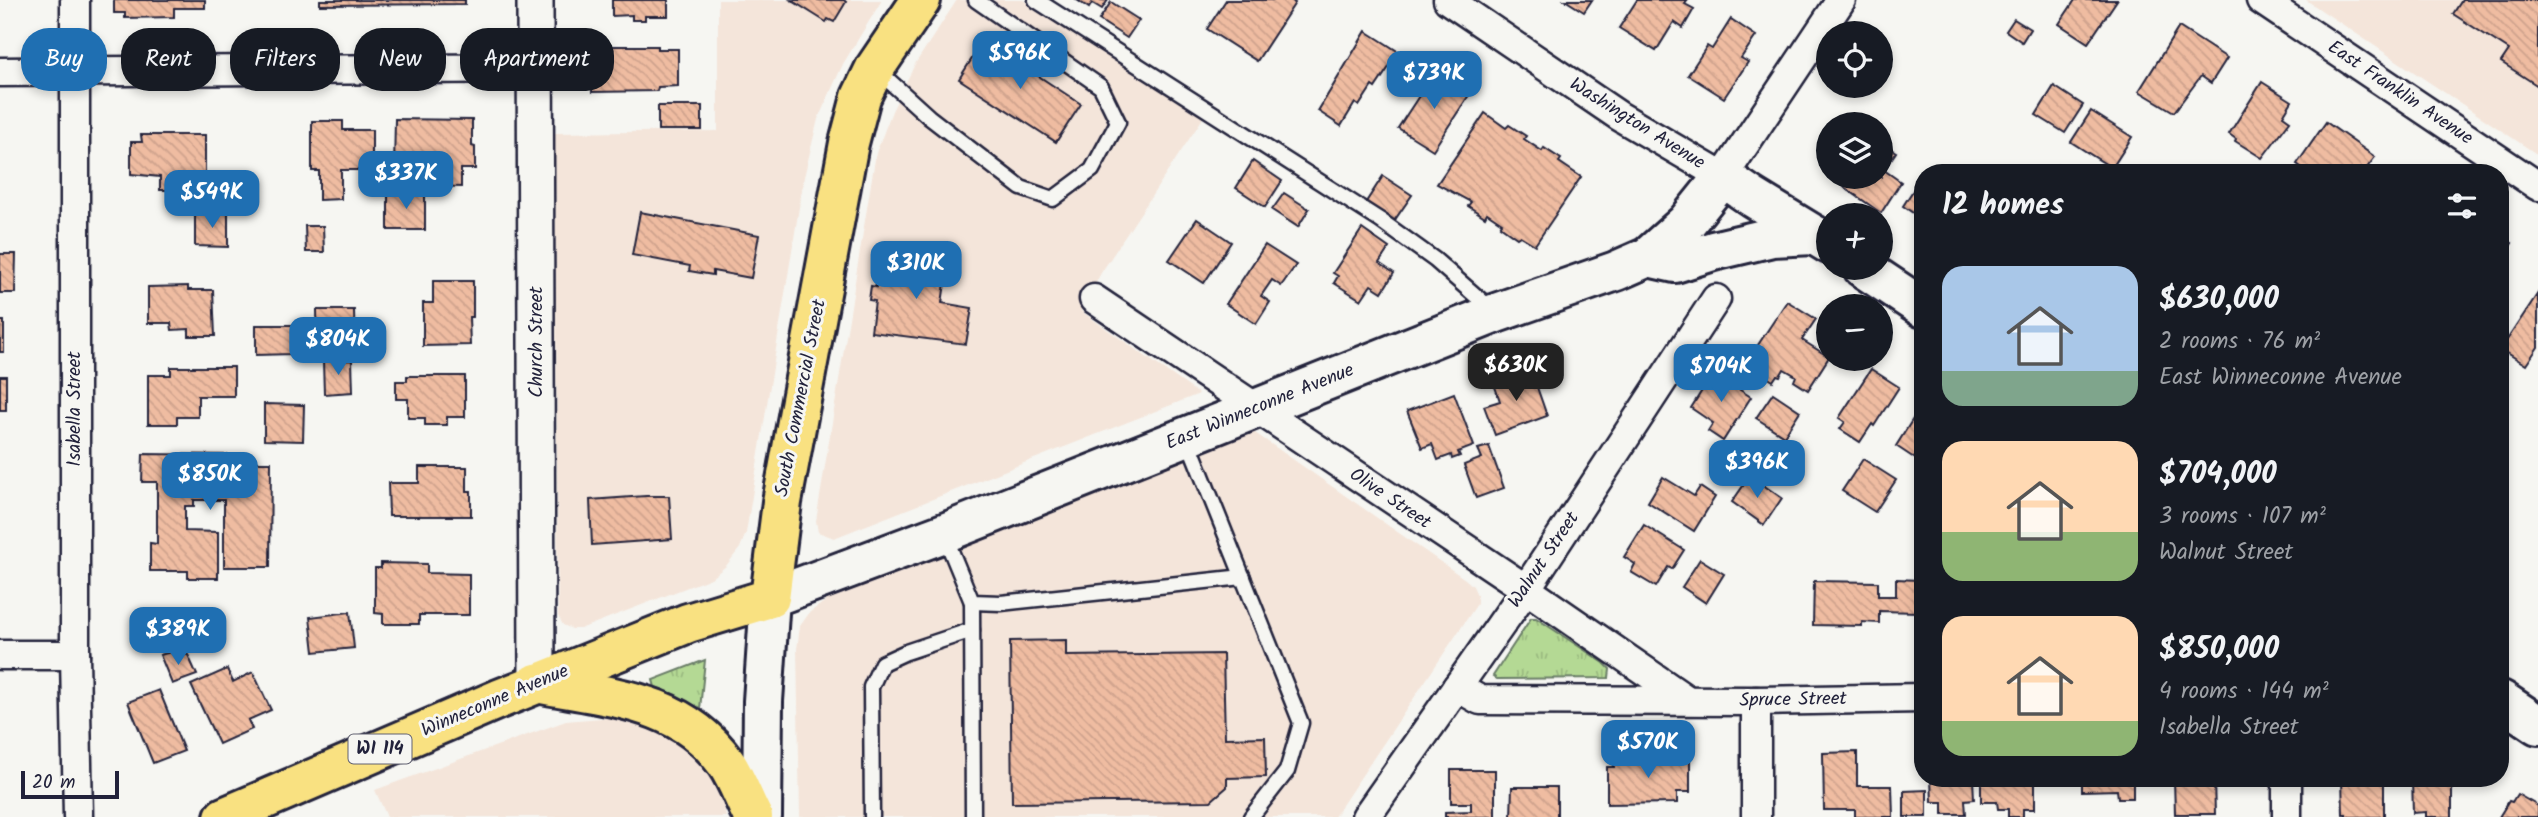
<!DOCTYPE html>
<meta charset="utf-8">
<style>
body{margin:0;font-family:Kalam,sans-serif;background:#20242c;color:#f1f3f6;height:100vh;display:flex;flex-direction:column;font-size:26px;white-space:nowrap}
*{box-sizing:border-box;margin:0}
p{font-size:23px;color:#9ea1a6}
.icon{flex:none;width:38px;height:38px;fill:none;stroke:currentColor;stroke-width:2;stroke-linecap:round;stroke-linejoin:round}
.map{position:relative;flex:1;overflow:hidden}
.panel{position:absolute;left:1914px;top:164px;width:595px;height:623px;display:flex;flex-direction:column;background:#171b24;border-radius:28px;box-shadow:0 4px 10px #0003}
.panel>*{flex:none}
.guide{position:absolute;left:21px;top:28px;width:665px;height:63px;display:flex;gap:14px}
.tools{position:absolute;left:1816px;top:21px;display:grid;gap:14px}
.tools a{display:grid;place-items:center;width:77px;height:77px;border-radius:50%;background:#171b24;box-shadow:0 4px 10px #0003;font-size:35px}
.scale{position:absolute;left:21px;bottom:18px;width:98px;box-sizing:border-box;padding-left:7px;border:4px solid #22223b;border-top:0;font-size:19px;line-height:24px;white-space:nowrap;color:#22223b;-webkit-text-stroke:5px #f6f6f2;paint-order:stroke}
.price{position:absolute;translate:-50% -60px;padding:0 16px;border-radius:14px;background:#1f6fb2;color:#fff;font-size:23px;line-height:46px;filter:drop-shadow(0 2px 4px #0008)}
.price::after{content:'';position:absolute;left:50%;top:42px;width:21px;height:16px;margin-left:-10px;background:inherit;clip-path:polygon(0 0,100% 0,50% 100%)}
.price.selected{background:#222;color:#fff}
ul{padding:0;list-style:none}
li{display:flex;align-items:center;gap:21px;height:175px;padding:0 28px}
li span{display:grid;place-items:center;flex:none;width:196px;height:140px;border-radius:21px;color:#555}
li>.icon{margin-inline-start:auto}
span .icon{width:84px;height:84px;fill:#fffc;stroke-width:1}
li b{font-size:30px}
h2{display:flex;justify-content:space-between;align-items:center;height:84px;padding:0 28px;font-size:30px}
.pill{padding:0 24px;border-radius:28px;background:#171b24;box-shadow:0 4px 10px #0003;font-size:24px;line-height:63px}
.pill.selected{background:#1f6fb2;color:#fff}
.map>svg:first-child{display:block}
</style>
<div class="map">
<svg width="2538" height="817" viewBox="0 0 2538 817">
<defs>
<pattern id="grass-tufts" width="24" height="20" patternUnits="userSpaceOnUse" patternTransform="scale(1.75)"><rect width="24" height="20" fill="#b4d994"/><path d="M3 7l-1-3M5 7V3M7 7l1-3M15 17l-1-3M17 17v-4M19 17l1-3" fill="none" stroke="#9aba80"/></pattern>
<pattern id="building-back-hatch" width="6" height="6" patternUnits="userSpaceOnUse" patternTransform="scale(1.75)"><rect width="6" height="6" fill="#efbca1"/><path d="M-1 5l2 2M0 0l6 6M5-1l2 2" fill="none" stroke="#cda18c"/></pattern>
</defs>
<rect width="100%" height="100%" fill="#f6f6f2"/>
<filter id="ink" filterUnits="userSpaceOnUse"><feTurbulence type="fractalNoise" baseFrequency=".0143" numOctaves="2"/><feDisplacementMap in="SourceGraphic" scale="14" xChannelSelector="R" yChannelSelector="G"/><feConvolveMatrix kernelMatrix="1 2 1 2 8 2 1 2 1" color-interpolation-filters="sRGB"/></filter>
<g filter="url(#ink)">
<g fill="#f4e5da">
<path d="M718 0H882L843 64 818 119 804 177 746 533 740 548 726 566 711 578 580 629H572L563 625 558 616 555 133 718 131Z"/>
<path d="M957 0H1023L1203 118 1101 273 1081 311 1199 394 834 538 818 532 816 521 876 153 892 111 915 64Z"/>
<path d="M2306 0H2538V155Z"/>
<path d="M1245 426 1465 579 1473 586 1477 595V604L1334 817H800L797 649 800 626 810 612 827 600Z"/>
<path d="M613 717 643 722 669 732 712 777 720 789 726 817H387L375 790 566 721Z"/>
</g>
<g fill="url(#grass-tufts)" stroke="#6b7e68" stroke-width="2">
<path d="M1531 618H1536L1604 663 1610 669 1609 678 1497 679 1493 676Z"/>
<path d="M705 660 700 709 676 695 655 687 653 680Z"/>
</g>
<g fill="url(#building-back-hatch)" stroke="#22223b" stroke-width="2">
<path d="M114 0H205V8H174V17L125 18V13H114Z"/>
<path d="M320 0H465V4L320 5Z"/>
<path d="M612 0H668V16H645V20H632V15L612 16Z"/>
<path d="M791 0H844L846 2 834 22 828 19 826 22Z"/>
<path d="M1077 0H1108L1102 9 1092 3 1089 8Z"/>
<path d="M1226 0H1291L1295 3 1257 61 1207 29Z"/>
<path d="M1565 0H1592L1584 12Z"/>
<path d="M1637 0H1688L1685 4 1694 9 1683 28 1674 22 1656 51 1619 28Z"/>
<path d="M2075 0H2117L2088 43 2059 24Z"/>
<path d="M2462 0H2538V86L2501 62 2509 50 2453 14Z"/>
<path d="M1111 2 1139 20 1127 38 1099 20Z"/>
<path d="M1731 19 1756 36 1741 58 1748 62 1724 98 1688 75 1707 46 1712 49Z"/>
<path d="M2014 19 2030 29 2022 42 2006 31Z"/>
<path d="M2179 27 2227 58 2211 83 2201 76 2174 112 2139 91Z"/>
<path d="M1366 31 1399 52 1375 88 1372 86 1359 106 1355 103 1341 126 1318 111Z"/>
<path d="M984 40 1081 104 1056 142 959 79Z"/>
<path d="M592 46H658V49H678V86L658 87 657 91 592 92Z"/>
<path d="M1434 73 1469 95 1433 150 1398 128Z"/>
<path d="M2262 82 2292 101 2283 116 2290 121 2262 158 2235 141 2236 139 2229 134Z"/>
<path d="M2054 86 2083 105 2065 133 2036 115Z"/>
<rect x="658" y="106" width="44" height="24"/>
<path d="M2091 111 2132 137 2112 168 2071 142Z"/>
<path d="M1485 113 1506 128 1509 125 1526 136 1524 139 1542 151 1544 148 1561 159 1559 162 1581 177 1535 245 1520 236 1517 238 1500 226 1502 223 1487 213 1485 217 1468 206 1471 202 1437 184Z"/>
<path d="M395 119 472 120V146L475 147V169H461V187L434 186V169L394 168Z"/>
<path d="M312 121H343V130H372V170H341V199L319 200V171H312Z"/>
<path d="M2326 122 2375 157 2363 173H2309L2297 164Z"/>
<path d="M141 135H205V178H195V190H160V177L131 174V142H142Z"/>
<path d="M1881 143 1896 152 1884 170 1901 182 1881 213 1844 187 1851 177H1881Z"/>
<path d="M1253 161 1282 181 1265 207 1236 188Z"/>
<path d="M2058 165 2072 173H2053Z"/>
<path d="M1923 175V220L1903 206Z"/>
<path d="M1383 176 1412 195 1394 221 1366 202Z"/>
<rect x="388" y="192" width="37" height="38"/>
<path d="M1284 193 1309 209 1298 227 1272 210Z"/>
<path d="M640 212 759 235 751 278 713 271V275L689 271 690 266 632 255Z"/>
<path d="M195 213H228V247L195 246Z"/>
<path d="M1197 219 1231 242 1204 283 1169 260Z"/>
<path d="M305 226H323L324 252H306Z"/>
<path d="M1362 229 1389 248 1379 263 1394 273 1382 292 1371 285 1361 300 1334 283 1338 276 1333 273Z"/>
<path d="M2501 236 2512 243 2501 260Z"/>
<path d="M1265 245 1296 265 1281 286 1272 280 1261 296 1270 302 1256 324 1226 304Z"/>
<path d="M898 250 911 251 910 258 948 264 942 303 972 308 966 344 871 332 875 301 869 300 871 286 876 287 881 253 897 255Z"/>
<path d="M0 254H16L15 293H0Z"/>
<path d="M433 281H473V317H469L470 345 423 346V303H433Z"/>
<path d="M188 286V290H213L215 336H189V329L172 330 171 323H148V287Z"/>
<path d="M2538 293V347L2526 365 2501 349Z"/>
<path d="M1787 301 1816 319 1802 340 1829 357 1808 390 1794 381 1796 376 1784 369 1780 376 1777 375 1773 381 1748 365 1755 356 1752 354Z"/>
<path d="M317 310H354L355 352H318Z"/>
<rect x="0" y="321" width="4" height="31"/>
<path d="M256 325H293V354L256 355Z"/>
<path d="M352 360 353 392 324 394 323 361Z"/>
<path d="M171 367H234V396H198V417H177V424H148V375H171Z"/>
<path d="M1871 369 1899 387 1874 426 1872 424 1860 442 1840 429 1845 422 1839 418Z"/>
<path d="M1517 370 1518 375 1531 370 1547 416 1495 435 1484 406 1500 401 1494 384 1506 380 1504 375Z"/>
<path d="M1715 370 1739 385 1737 388 1751 397 1723 441 1708 431 1713 423 1691 408Z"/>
<rect x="0" y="376" width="6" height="34"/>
<path d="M407 376H465V417H447V425H425V418H408V399H396V381H407Z"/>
<path d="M1454 393 1474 446 1458 452 1460 456 1452 459 1451 455 1438 460 1432 444 1422 448 1407 411Z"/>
<path d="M1773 393 1800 411 1784 436 1756 418Z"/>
<path d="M1923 403V464L1896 446Z"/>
<path d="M264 404 304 405 303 441 264 440Z"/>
<path d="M1489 446 1504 488 1476 498 1464 465 1482 458 1478 449Z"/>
<path d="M143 454 228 455V462H271L270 567H224V500H194V506H185V531L218 532V578H188V571H150V543L157 544V482H142Z"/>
<path d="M1863 459 1896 480 1875 512 1842 491Z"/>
<path d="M419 467H467V491H471V516H389L388 483H419Z"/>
<path d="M1750 476 1782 498 1764 525 1732 502Z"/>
<path d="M1663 477 1694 496 1700 487 1715 497 1694 531 1648 502Z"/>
<path d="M646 496H669L672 539 592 545 590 500Z"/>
<path d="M1644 525 1684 550 1672 569 1668 567 1656 587 1631 572 1635 564 1624 557Z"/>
<path d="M1700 559 1724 574 1706 603 1682 587Z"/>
<path d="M381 563 427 564V573L469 574V615H419V624H383V614L375 613V568H381Z"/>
<path d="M1896 579 1919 580V612L1879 611V623L1862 622V626L1813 625 1814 581 1878 582V596H1896Z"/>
<path d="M350 612 354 648 314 652 310 617Z"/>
<path d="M1066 640V656L1223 654 1225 738 1265 737 1266 777 1227 778V787L1211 801 1012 803 1010 641Z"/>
<path d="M171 652 188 655 197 675 172 684 160 655Z"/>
<path d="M227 669 233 682 253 672 271 710 248 720 252 729 219 744 191 685Z"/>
<path d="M159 690 184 751 153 763 128 702Z"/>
<path d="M1857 752V786H1892L1893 817H1855V810H1824L1823 753Z"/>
<path d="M1690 757V792H1677V803L1607 804V767H1614V761H1631V758Z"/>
<path d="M1451 770H1495V817H1445V812L1471 811V803H1451Z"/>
<path d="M1931 779H1973L1974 799 1965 800 1966 814H1943V802H1932Z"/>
<path d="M1999 779H2035V809H2023V817H2008V809H1998L1997 802H1981V781Z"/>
<path d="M2082 779H2133V798H2118L2117 790 2082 791Z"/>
<path d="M2174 779H2214L2215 814H2175Z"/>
<path d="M2342 779H2384V817H2346V814H2343Z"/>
<path d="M2412 779H2452V817H2426V812L2413 813Z"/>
<path d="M1512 787H1557V817H1511Z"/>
<path d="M1927 790V817H1904V791Z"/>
<path d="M2517 794 2538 806V817H2499L2509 801 2512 802Z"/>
</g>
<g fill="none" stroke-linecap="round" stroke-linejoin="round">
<defs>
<g id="service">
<path d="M1036 0 1381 221 1435 260 1492 310"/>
<path d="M876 69 929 117 1021 188 1053 199 1092 170 1118 122 1101 87 976 0"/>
<path d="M1187 438 1301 723 1287 771 1251 817"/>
<path d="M944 534 972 602 1001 603 1243 577"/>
<path d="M972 602 973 817"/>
<path d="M872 817 871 687 882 663 906 652 972 630"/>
</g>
<g id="minor">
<path d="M75 0V655L78 817"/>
<path d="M1448 0 1619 116 1723 177 1841 0"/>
<path d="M2261 0 2538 186"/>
<path d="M0 72 535 68"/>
<path d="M1094 299 1526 589 1687 700"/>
<path d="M0 655H75"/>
<path d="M1457 687 1480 700 1756 701 1923 698"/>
<path d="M1756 701V817"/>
<path d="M2287 779V817"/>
<path d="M1366 817 1526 589 1716 299"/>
</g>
<path id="tertiary" d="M535 0 537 683"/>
<g id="secondary">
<path d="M1648 257 1675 263 1713 251 1772 237 1814 235"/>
<path d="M1863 268 1923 308"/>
<path d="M2501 700 2538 725"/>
<path d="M762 817 763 701 770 598 944 533 1496 313 1616 271 1648 257 1686 223 1723 177 1752 197 1829 244"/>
</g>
<g id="primary">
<path d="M537 683C608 697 681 699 726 763 737 779 744 800 753 817"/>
<path d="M224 817 499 699 688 623 770 598 782 502 849 143 861 97 875 68 921 0"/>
</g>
</defs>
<use href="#service" stroke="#22223b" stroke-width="19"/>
<use href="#minor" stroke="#22223b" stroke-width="33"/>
<use href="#tertiary" stroke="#22223b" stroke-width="40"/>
<use href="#secondary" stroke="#22223b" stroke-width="44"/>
<use href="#primary" stroke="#22223b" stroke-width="44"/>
<use href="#service" stroke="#f6f6f2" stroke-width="14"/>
<use href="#minor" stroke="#f6f6f2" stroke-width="28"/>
<use href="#tertiary" stroke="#f6f6f2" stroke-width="35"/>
<use href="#secondary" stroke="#f6f6f2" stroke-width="38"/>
<use href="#primary" stroke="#f9e181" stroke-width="38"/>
</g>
</g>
<g text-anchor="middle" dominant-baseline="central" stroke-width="6" stroke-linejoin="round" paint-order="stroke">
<rect fill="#f6f6f2" stroke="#626272" stroke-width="2" x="348.5" y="734.5" width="63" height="29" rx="5"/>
<g font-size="18" font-weight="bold" fill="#22223b">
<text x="380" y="749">WI 114</text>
</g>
<g font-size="19" fill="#22223b" stroke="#f6f6f2">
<text transform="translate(2400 93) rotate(34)">East Franklin Avenue</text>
<text transform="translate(1637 124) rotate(32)">Washington Avenue</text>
<text transform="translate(537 342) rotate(-90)">Church Street</text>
<text transform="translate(801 398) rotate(-79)">South Commercial Street</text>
<text transform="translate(1260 407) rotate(-22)">East Winneconne Avenue</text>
<text transform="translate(75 409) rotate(-90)">Isabella Street</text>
<text transform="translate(1390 499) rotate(34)">Olive Street</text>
<text transform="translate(1544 560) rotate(-56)">Walnut Street</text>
<text transform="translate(1793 700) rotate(-1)">Spruce Street</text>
<text transform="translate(495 701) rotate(-23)">Winneconne Avenue</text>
</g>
</g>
</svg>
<div class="tools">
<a><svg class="icon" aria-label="locate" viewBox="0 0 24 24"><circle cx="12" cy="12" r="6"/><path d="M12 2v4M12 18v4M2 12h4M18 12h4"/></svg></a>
<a><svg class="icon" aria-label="layers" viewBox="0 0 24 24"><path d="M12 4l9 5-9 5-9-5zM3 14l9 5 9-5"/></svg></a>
<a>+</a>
<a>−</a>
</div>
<div class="scale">20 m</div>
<b class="price" style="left:1020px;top:91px">$596K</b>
<b class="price" style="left:1434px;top:111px">$739K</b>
<b class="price" style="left:406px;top:211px">$337K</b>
<b class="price" style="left:212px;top:230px">$549K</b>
<b class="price" style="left:916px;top:301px">$310K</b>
<b class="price" style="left:338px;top:377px">$804K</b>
<b class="price selected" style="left:1516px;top:403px">$630K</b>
<b class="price" style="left:1721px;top:404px">$704K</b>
<b class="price" style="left:1757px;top:500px">$396K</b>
<b class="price" style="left:210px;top:512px">$850K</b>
<b class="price" style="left:178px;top:667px">$389K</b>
<b class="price" style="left:1648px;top:780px">$570K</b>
<div class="guide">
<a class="pill selected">Buy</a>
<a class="pill">Rent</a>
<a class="pill">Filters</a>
<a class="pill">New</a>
<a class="pill">Apartment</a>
</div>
<section class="panel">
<h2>12 homes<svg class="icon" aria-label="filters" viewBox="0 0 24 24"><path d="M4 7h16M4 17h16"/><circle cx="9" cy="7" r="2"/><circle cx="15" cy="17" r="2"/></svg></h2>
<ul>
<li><span style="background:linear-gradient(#a9c7e8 75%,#7fa58c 0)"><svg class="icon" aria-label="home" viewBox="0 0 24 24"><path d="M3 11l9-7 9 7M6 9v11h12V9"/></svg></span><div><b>$630,000</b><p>2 rooms · 76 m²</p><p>East Winneconne Avenue</p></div></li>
<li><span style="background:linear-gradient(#ffd9b3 65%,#8fb573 0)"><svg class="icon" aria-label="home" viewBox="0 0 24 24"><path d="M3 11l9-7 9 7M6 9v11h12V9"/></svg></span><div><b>$704,000</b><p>3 rooms · 107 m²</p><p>Walnut Street</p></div></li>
<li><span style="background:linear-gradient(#ffd9b3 75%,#8fb573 0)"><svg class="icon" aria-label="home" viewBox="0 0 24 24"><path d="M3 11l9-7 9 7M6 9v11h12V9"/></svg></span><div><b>$850,000</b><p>4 rooms · 144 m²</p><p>Isabella Street</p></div></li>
</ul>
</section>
</div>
